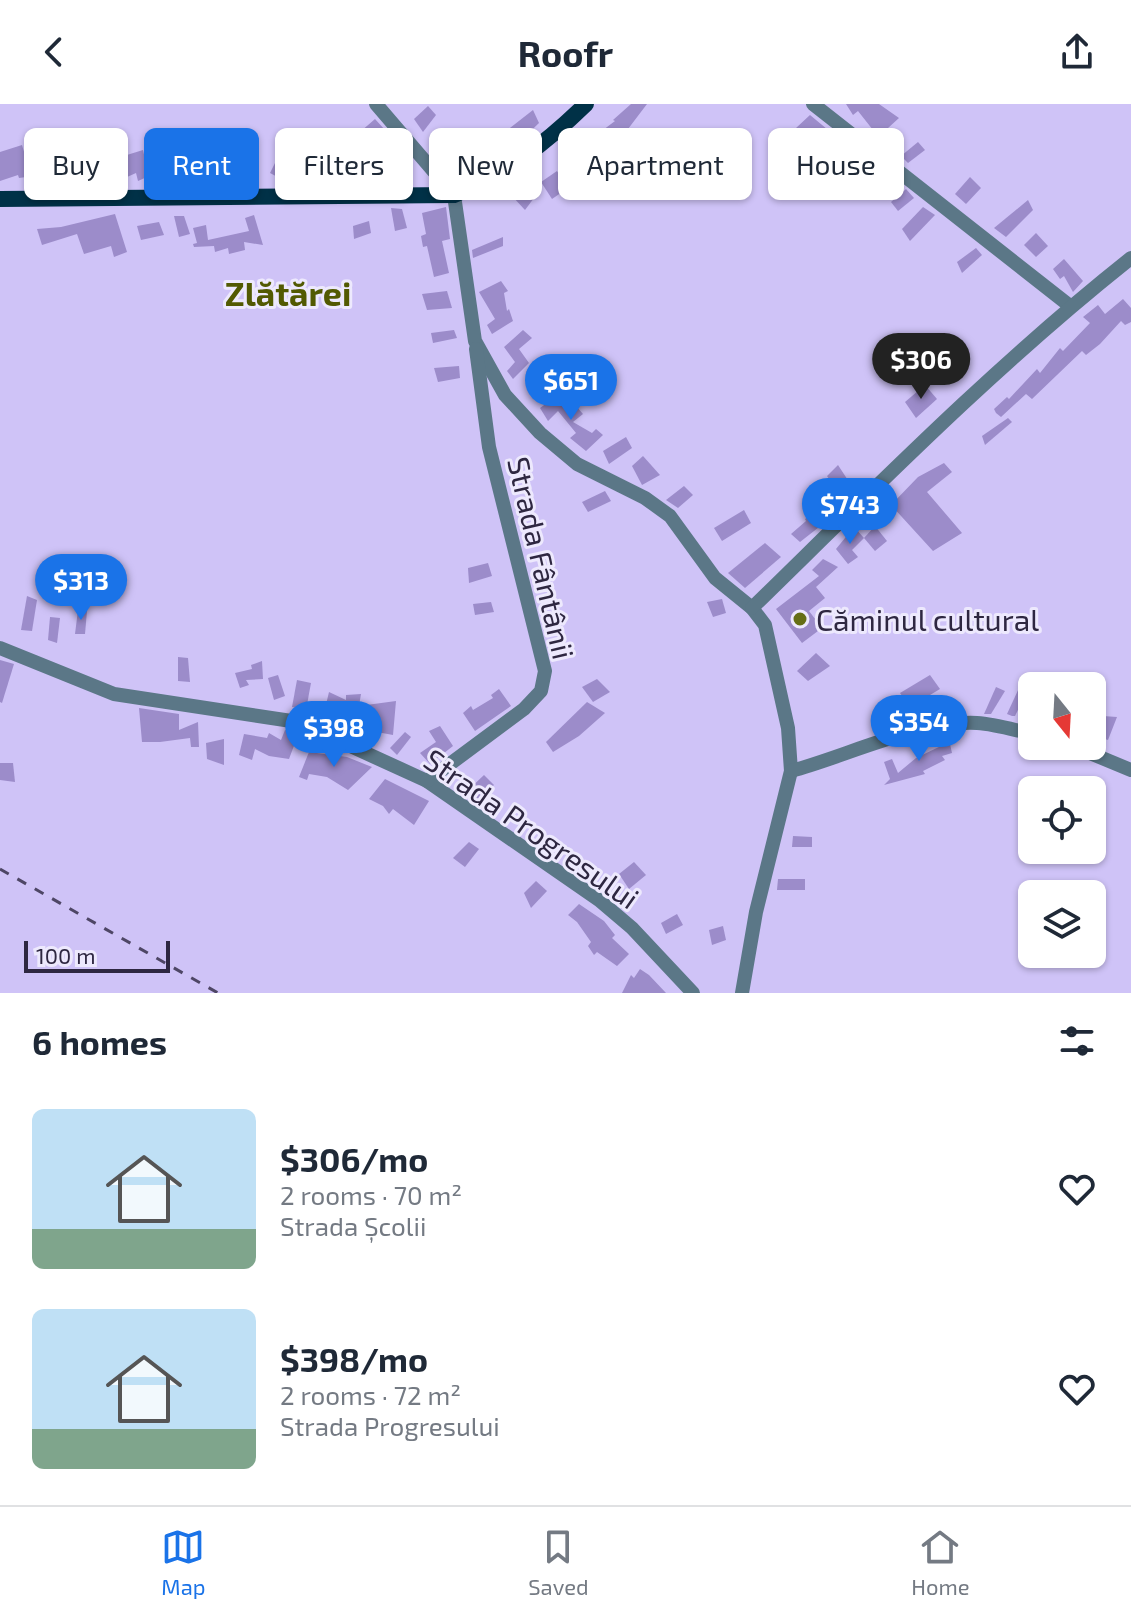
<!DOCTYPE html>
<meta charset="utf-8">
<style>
body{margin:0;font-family:"Exo 2",sans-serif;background:#f6f6f7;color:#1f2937;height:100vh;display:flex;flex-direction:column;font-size:30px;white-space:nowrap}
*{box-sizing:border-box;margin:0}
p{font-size:26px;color:#747a83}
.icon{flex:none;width:44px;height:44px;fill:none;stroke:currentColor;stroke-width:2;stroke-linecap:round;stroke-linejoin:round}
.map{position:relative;height:889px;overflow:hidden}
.panel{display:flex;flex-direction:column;background:#fff;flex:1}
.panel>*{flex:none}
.hud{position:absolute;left:24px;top:24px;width:1084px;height:72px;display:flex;gap:16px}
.needle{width:52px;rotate:162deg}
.tools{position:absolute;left:1018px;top:568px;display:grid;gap:16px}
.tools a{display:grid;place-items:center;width:88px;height:88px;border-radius:12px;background:#fff;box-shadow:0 2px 6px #0004;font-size:40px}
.scale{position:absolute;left:24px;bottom:20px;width:146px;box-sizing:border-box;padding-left:8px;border:4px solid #2e2741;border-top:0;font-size:22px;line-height:28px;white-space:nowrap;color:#2e2741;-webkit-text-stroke:6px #ede9fd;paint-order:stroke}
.price{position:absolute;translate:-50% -68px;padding:0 18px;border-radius:28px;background:#1a73e8;color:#fff;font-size:26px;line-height:52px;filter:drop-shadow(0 2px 4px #0008)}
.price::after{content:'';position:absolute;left:50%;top:48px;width:24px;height:18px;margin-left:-12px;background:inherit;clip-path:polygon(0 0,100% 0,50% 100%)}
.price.selected{background:#222;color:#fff}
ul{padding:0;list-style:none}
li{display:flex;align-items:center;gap:24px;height:200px;padding:0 32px}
li span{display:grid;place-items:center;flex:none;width:224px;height:160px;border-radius:12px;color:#555}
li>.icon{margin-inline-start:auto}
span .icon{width:96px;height:96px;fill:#fffc;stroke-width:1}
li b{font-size:34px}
h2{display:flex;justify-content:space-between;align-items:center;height:96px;padding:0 32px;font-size:34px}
.pill{padding:0 28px;border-radius:12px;background:#fff;box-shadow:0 2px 6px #0004;font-size:28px;line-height:72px}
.pill.selected{background:#1a73e8;color:#fff}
header{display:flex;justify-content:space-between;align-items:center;height:104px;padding:0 32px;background:#fff;font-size:36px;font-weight:700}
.tabs{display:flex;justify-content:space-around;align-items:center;height:112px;border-top:2px solid #e0e1e3;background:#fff;font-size:22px;color:#747a83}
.tabs a{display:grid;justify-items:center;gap:4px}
.tabs .selected{color:#1a73e8}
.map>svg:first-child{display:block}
</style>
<header><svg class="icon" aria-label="back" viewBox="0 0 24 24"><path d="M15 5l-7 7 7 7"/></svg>Roofr<svg class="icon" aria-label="share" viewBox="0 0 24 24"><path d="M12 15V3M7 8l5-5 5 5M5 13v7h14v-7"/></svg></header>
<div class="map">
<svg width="1131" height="889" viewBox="0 0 1131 889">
<rect width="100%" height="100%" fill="#cfc3f7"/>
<g fill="#9c8cca">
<path d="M631 0H647L628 25 610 38 598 52 596 49 577 67 569 57 587 42 578 34 587 25 595 32 615 17 613 16Z"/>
<path d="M846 0H879L899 14 877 34 870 29 873 26 858 7 853 11Z"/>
<path d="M428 2 436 11 423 28 414 15Z"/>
<path d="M533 6 539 19 510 47 501 31Z"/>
<path d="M810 11 851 45 875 62 858 78 845 68 850 63 830 43 828 44 819 35 816 40 805 35 808 31 796 24Z"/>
<path d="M375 15 385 26 379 30 383 72 365 74 363 30 360 28Z"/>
<path d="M461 32 471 47 441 61 435 53Z"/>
<path d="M61 33 70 59 100 53 101 59 143 46 149 72 138 77 136 69 116 78 114 70 87 77 85 69 42 80 40 71 19 74 18 71 0 77V48L22 41 28 61 52 51 48 37Z"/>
<path d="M918 38 925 46 908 59 901 52Z"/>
<path d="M331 44 344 47 335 77 322 72Z"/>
<path d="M203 47 217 49 198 81 188 79Z"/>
<path d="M240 47 254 50 238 80 224 73Z"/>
<path d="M280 49 297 60 287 78 270 69Z"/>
<path d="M557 67 568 84 552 95 541 78Z"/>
<path d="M171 72H174L178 82 154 83 152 74Z"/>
<path d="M970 73 981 84 966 100 955 90Z"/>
<path d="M521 85 534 94 525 106 512 92Z"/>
<path d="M906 85 914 94 898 107 891 98Z"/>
<path d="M1028 96 1033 106 1006 133 994 124Z"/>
<path d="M446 103 450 135 442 137 449 169 434 173 427 142 423 143 421 132 426 130 422 109Z"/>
<path d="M923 103 935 111 910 137 902 125Z"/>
<path d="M391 104 402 105 407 124 395 127Z"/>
<path d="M115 110 127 148 114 153 111 142 84 150 77 130 42 141 37 125 61 123Z"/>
<path d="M254 111 263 141 244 138 245 146 229 150 228 144 215 148 214 142 194 143 193 140 197 139 193 124 206 121 208 136 249 127 245 114Z"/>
<path d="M174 112H184L190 130 179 133Z"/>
<path d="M369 117 371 129 354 135 353 122Z"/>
<path d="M159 118 164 131 141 136 137 122Z"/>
<path d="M1036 129 1048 142 1036 153 1024 141Z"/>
<path d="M503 133V142L473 154 472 146Z"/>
<path d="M976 144 982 151 962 169 957 158Z"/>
<path d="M1064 155 1083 177 1073 188 1064 172 1060 175 1053 165Z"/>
<path d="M501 177 508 187 504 189 507 207 509 205 513 217 492 230 487 221 495 215 479 188Z"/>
<path d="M447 187 452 204 427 206 422 190Z"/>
<path d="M1123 195 1131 204V218L1125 221 1121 217 1100 240 1086 251 1082 247 1032 295 1026 290 1001 313 996 309 994 305 1007 293 1009 295 1037 265 1040 269 1060 244 1063 247 1090 219 1083 213 1098 201 1105 210Z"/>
<path d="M454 226 457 234 433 239 431 229Z"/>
<path d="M523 226 532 234 519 245 529 259 513 275 507 267 515 258 504 243Z"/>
<path d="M542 253 556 268 536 283 526 268Z"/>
<path d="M459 262 460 274 438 278 434 264Z"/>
<path d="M925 281 937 295 916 314 905 298Z"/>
<path d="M558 291 570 306 576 302 583 310 573 318 592 329 596 325 603 331 586 347 570 334 576 329 558 307 548 317 540 304Z"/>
<path d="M1008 314 1012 318 985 341 982 332Z"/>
<path d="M626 333 632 344 609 360 603 347Z"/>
<path d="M643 352 660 371 642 381 632 362Z"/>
<path d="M944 359 952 368 927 388 962 429 933 447 891 401 918 373Z"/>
<path d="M838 361 855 387 828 416 800 438 791 430 806 417 805 415 820 405 816 399 836 385 827 372Z"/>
<path d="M684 382 693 391 678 404 666 396Z"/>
<path d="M605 387 611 397 588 408 582 398Z"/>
<path d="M744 406 751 419 722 437 714 424Z"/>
<path d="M536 419 540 433 526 435 521 420Z"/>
<path d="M875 422 887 437 875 447 864 434Z"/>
<path d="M854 423 864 434 852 446 858 453 848 460 836 445Z"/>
<path d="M765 439 781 453 745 484 728 469Z"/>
<path d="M823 455 838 463 816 483 825 494 809 507 822 524 802 539 776 505 819 472 812 466Z"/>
<path d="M488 459 492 472 469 479 468 464Z"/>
<path d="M27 492 37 496 32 527 21 526Z"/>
<path d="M722 495 726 509 713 513 707 498Z"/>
<path d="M491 498 494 508 475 511 473 500Z"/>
<path d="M78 506 87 507 85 530H75Z"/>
<path d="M50 513 60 514 57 539 48 536Z"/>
<path d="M816 549 830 562 808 577 797 567Z"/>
<path d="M178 553 188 554 190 578 178 577Z"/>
<path d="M0 556 14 560 2 599 0 598Z"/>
<path d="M262 557 263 575 246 576 249 581 240 584 235 569 252 565 251 561Z"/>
<path d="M278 571 285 592 274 596 268 574Z"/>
<path d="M930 571 940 585 910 603 900 589Z"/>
<path d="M597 575 610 588 593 598 582 583Z"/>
<path d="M297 576 311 579 306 606 292 603Z"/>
<path d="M996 583 1005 587 991 610H984Z"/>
<path d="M1019 584 1026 589 1015 612H1012L1007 610Z"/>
<path d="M499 585 511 602 475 627 463 609 471 602 473 606 493 594 491 591Z"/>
<path d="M329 588 346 596V591L361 590 359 602 396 597 393 631 361 625 363 611 335 606 332 614 323 613Z"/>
<path d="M587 598 605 609 579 632 553 648 546 638Z"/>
<path d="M139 604 179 610V626L198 618 199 643H191L190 634 160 638H142Z"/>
<path d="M1096 606 1104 609 1103 612 1117 613 1108 636 1092 631V613Z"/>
<path d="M440 622 453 642 430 660 420 649 436 638 429 627Z"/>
<path d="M285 626 298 631 289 655 269 652 255 645 252 656 239 651 244 630 267 634 269 629 281 636Z"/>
<path d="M405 628 411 633 397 651 390 644Z"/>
<path d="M948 631 952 649 942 652 945 656 923 667 925 670 884 681 890 675 884 658 892 655 898 669 916 654 943 641 940 633Z"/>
<path d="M224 635V661L207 655 206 639Z"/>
<path d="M309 648 347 653 372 663 348 686 327 673 309 670 307 676 299 673Z"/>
<path d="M0 659H13L15 678 0 676Z"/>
<path d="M484 671 494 681 475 698 464 690Z"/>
<path d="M385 675 429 697 414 721 393 705 389 710 383 702 369 695Z"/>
<path d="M793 732 812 733V743H792Z"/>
<path d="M469 738 479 745 465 763 453 754Z"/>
<path d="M634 758 646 771 629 785 619 770Z"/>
<path d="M778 775H805V786H777Z"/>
<path d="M536 777 547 787 531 804 524 789Z"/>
<path d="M579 800 604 817 615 831 612 834 629 850 617 862 597 848 594 851 588 842 591 838 577 818 568 811Z"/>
<path d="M677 810 683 821 666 830 661 819Z"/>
<path d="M723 822 726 836 712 841 709 826Z"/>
<path d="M640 865 649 871 666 889H622L631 871 634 874Z"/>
</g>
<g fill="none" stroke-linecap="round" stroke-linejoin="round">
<g stroke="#5b7787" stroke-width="14">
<path d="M376 0 454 91 475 237 505 291 540 329 577 360 645 394 670 412 715 474 752 504 765 521 788 624 791 667 756 808 742 889"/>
<path d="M813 0 1070 202"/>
<path d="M752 504C875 384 996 261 1131 154"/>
<path d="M0 544 114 590 298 618 427 677 599 796 632 824 693 889"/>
<path d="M1073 642 1131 666"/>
<path d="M791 667C847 652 920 616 977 619 995 620 1014 626 1032 630"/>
<path d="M427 677 524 605 541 587 545 567 489 343 476 245"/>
</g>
<path stroke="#003147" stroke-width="16" d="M0 95 454 91C506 70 546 39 586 0"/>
<path stroke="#4e4665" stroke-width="3" stroke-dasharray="10 10" stroke-linecap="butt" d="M0 765 218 889"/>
</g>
<circle fill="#656e15" stroke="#ede9fd" stroke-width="3" cx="800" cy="515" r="8"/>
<g text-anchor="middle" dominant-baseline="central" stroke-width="6" stroke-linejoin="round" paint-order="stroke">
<g font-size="30" fill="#2e2741" stroke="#ede9fd">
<text transform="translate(542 454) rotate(77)">Strada Fântânii</text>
<text transform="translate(532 724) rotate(35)">Strada Progresului</text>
</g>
<g font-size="30" fill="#2e2741" stroke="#ede9fd" text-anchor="start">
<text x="816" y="515">Căminul cultural</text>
</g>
<g font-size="34" font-weight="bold" fill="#525a02" stroke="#ede9fd">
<text x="288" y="188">Zlătărei</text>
</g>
</g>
</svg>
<div class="tools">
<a><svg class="needle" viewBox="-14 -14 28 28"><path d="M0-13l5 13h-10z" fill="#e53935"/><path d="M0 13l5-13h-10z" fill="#747a83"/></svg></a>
<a><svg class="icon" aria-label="locate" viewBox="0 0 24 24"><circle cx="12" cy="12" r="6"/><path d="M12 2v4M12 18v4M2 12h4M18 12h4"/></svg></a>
<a><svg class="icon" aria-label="layers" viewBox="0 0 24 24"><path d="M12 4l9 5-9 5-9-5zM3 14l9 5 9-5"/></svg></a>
</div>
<div class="scale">100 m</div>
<b class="price selected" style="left:921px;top:297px">$306</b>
<b class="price" style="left:571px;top:318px">$651</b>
<b class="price" style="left:850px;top:442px">$743</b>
<b class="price" style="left:81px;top:518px">$313</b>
<b class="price" style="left:919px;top:659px">$354</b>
<b class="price" style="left:334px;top:665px">$398</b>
<div class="hud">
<a class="pill">Buy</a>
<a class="pill selected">Rent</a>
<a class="pill">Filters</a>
<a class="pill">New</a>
<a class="pill">Apartment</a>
<a class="pill">House</a>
</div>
</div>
<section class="panel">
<h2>6 homes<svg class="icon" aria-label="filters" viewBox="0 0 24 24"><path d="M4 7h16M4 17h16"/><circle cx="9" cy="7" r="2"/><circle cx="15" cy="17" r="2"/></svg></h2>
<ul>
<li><span style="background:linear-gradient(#bfe0f5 75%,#7fa58c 0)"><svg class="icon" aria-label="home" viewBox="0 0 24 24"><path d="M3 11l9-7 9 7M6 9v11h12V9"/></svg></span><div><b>$306/mo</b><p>2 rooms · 70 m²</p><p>Strada Școlii</p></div><svg class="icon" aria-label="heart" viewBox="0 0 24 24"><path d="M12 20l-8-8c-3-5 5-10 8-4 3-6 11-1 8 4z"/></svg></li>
<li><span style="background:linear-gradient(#bfe0f5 75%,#7fa58c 0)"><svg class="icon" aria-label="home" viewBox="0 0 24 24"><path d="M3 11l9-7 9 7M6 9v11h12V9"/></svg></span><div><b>$398/mo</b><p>2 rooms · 72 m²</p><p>Strada Progresului</p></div><svg class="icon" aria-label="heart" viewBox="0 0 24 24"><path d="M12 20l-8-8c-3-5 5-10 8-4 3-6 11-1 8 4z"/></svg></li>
</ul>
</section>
<nav class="tabs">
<a class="selected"><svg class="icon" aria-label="map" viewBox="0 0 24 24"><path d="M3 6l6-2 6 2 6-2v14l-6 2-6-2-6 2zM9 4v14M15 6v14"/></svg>Map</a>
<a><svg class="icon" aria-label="saved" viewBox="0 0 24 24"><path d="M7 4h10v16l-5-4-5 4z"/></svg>Saved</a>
<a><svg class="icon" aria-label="home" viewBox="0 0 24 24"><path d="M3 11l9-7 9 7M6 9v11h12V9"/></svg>Home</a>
</nav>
